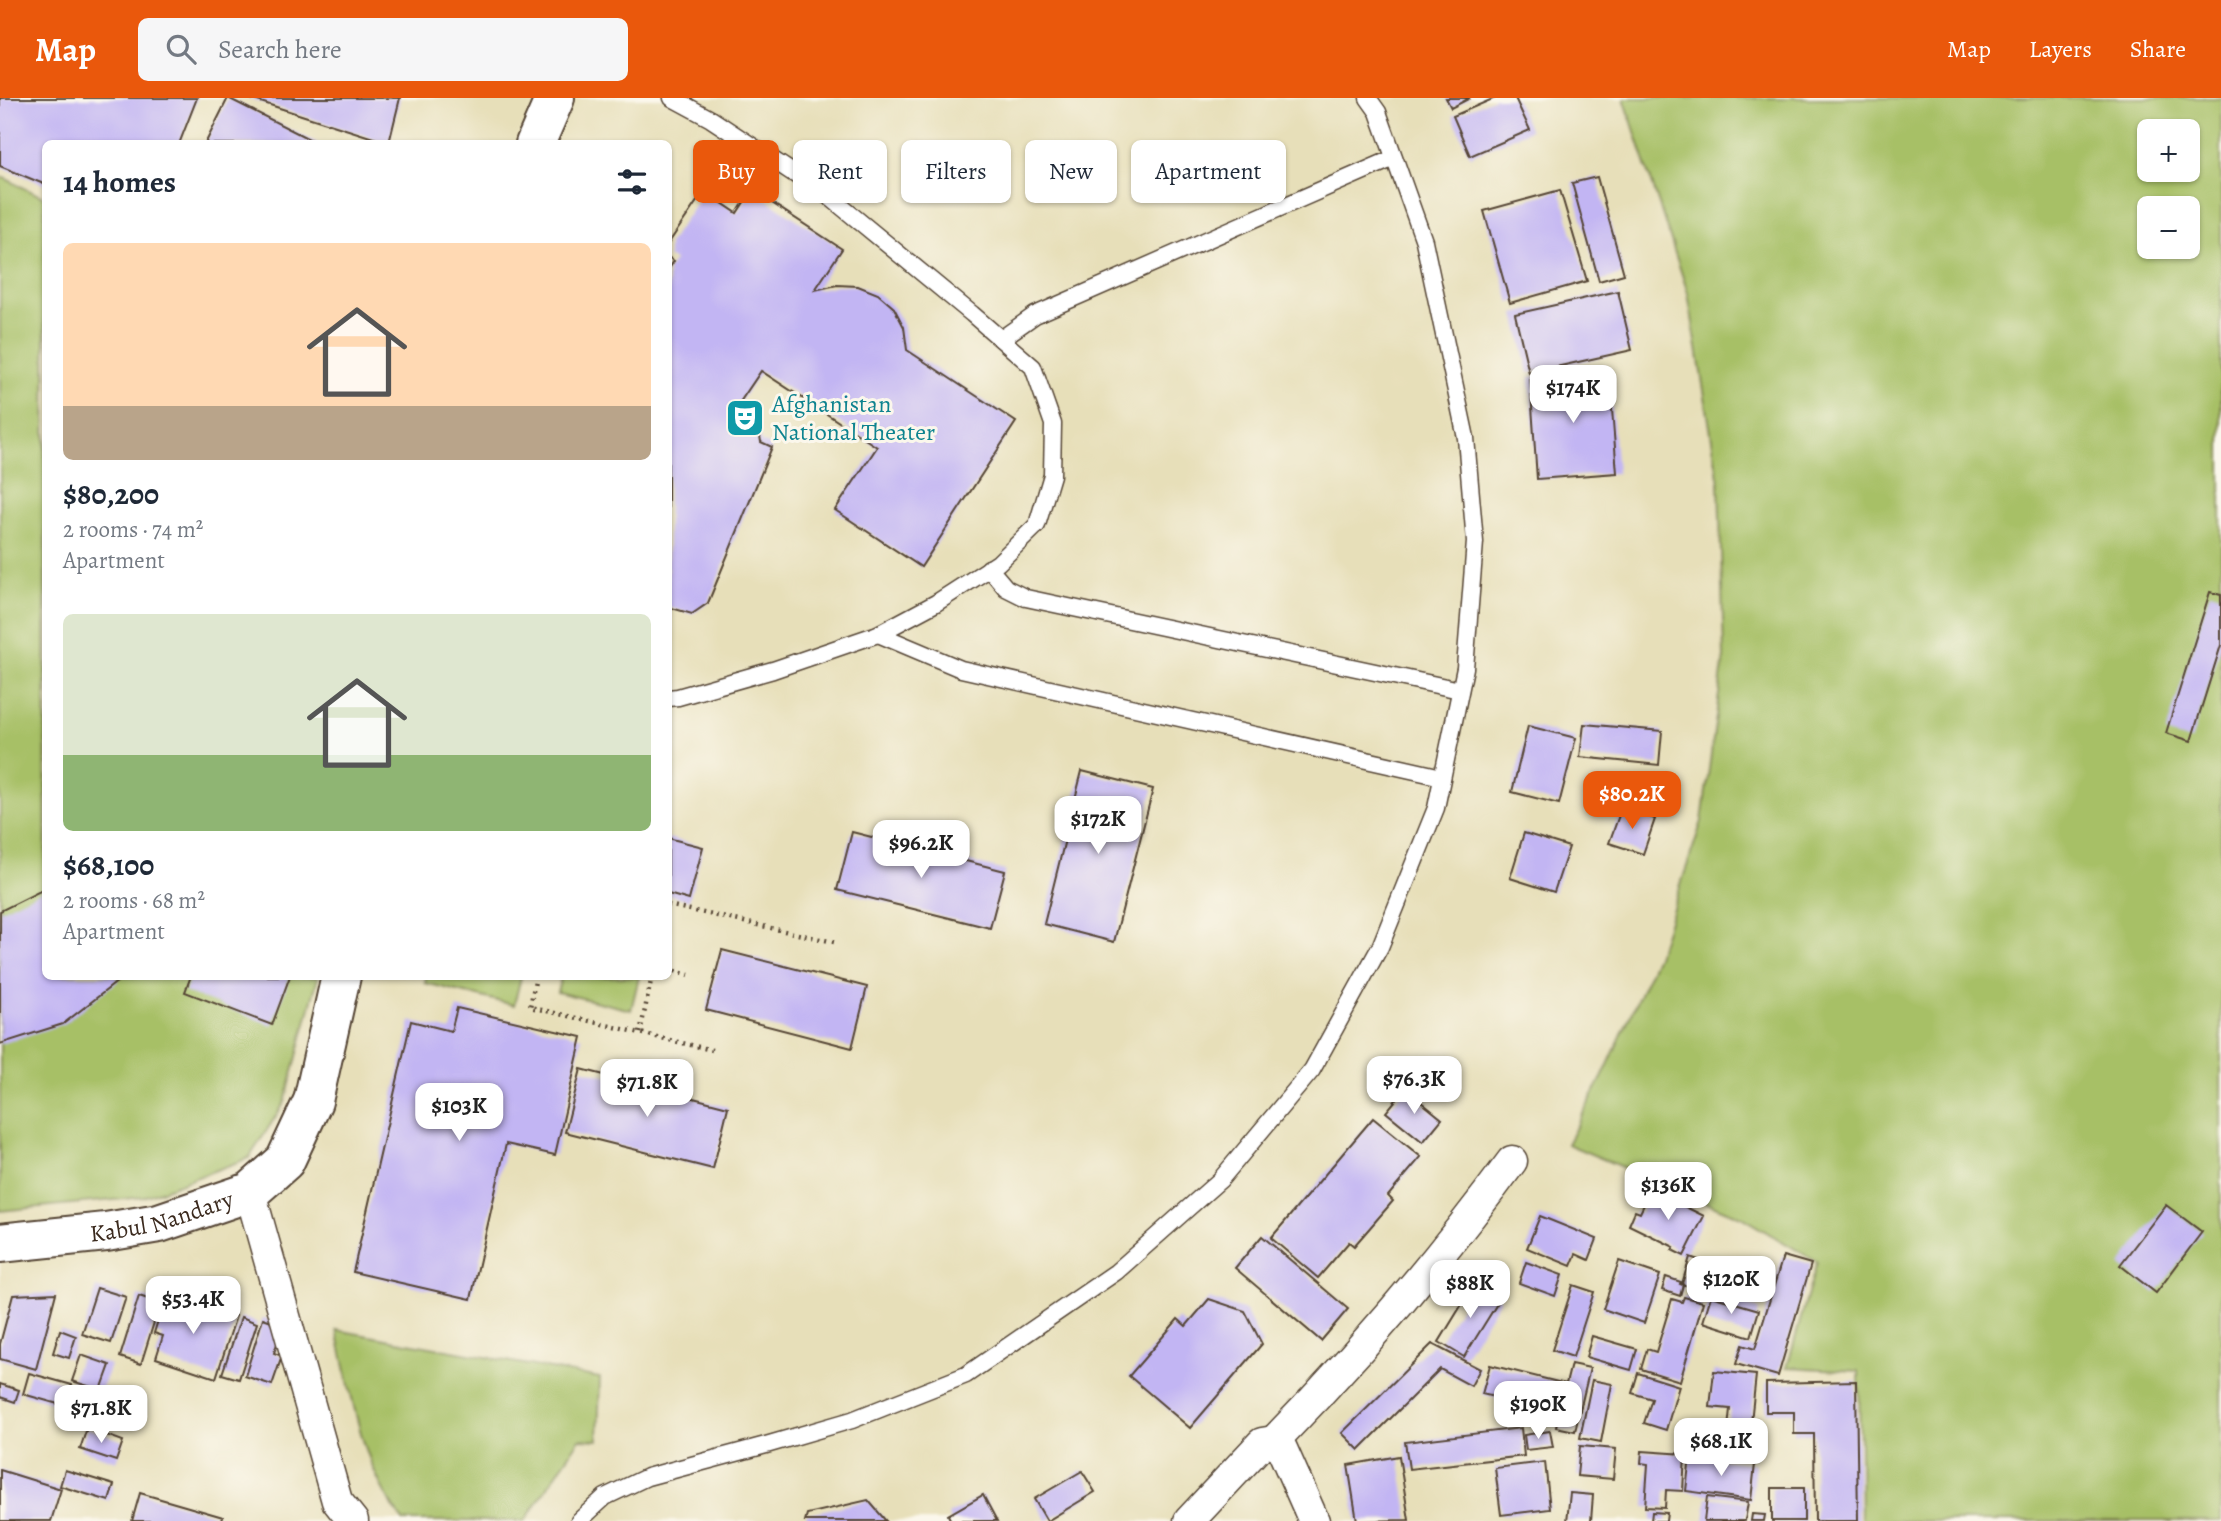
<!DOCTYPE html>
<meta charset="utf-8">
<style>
body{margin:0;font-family:Alegreya,serif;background:#f6f6f7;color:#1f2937;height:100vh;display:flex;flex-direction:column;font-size:26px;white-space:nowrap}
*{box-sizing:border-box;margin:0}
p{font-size:23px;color:#747a83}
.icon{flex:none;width:38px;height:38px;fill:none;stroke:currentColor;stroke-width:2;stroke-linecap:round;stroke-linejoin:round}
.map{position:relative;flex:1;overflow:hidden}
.details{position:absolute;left:42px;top:42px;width:630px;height:840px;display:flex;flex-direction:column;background:#fff;border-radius:10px;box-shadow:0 2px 5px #0004}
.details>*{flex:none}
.top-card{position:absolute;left:693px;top:42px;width:665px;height:63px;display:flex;gap:14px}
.fabs{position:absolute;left:2137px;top:21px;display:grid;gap:14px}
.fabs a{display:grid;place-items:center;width:63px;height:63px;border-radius:10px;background:#fff;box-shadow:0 2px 5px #0004;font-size:35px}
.price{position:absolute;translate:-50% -60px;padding:0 16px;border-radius:14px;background:#fff;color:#222;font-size:23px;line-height:46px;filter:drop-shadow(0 2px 4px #0008)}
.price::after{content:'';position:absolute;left:50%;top:42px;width:21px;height:16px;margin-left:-10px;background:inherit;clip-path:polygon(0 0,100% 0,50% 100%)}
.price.selected{background:#ea580c;color:#fff}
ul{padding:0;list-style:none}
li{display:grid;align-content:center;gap:14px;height:371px;padding:0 21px}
li span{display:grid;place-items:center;height:217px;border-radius:10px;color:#555}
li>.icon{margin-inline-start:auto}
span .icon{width:126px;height:126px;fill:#fffc;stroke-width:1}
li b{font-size:30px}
h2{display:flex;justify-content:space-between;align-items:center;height:84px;padding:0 21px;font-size:30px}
.pill{padding:0 24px;border-radius:10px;background:#fff;box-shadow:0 2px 5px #0004;font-size:24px;line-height:63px}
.pill.selected{background:#ea580c;color:#fff}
header{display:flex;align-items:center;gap:42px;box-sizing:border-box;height:98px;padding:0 35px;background:#ea580c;color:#fff}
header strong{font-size:33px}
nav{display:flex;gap:38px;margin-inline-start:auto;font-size:24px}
.search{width:490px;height:63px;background:#f6f6f7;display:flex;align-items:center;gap:18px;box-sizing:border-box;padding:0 24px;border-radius:10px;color:#747a83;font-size:26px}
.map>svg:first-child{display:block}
</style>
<header>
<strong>Map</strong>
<div class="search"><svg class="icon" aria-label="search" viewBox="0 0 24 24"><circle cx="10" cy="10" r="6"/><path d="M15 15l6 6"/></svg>Search here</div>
<nav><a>Map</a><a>Layers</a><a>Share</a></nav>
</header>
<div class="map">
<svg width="2221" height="1423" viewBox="0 0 2221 1423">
<rect width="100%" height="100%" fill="#fbf7ec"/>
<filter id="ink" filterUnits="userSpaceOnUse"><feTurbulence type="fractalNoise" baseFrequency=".0143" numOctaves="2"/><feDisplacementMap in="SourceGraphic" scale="14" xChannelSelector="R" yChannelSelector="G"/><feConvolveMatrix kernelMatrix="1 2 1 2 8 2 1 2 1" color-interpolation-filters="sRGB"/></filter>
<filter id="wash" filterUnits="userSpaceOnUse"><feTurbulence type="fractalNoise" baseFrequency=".00686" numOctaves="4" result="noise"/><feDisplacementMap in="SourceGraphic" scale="28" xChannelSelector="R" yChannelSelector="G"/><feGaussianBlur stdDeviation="1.57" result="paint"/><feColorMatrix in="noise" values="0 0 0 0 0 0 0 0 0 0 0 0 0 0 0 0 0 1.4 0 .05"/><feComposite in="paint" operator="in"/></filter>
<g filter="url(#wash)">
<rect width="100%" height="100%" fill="#e7dfb9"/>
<g fill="#a7c066" stroke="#717542" stroke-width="2" fill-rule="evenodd">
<path d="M1624 0H2221V1423H1861L1859 1273 1787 1269 1817 1164 1741 1119 1567 1046 1603 978 1657 858 1702 723 1724 559 1719 384 1688 195ZM2149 33H2188V72H2149ZM2149 110H2188V149H2149Z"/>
<path d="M0 78 45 100 46 878 318 879 285 1004 249 1060 144 1099 0 1113Z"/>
<path d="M426 879V878L521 879 514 907 425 885Z"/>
<path d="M561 879V878L639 879 631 912 557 894Z"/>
<path d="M337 1232 600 1280 598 1342 580 1341 525 1423H403C361 1368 352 1298 337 1232Z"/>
</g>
<g id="blocks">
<g fill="#c2b5f3">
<path d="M0 0H197L179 46H46V87L0 68Z"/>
<path d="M228 0 319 46H205Z"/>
<path d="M248 0H400L389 45Z"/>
<path d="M1446 0H1470L1451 10Z"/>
<path d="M1495 0H1515L1530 32 1470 58 1453 18Z"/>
<path d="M1597 79 1624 176 1599 183 1572 85Z"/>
<path d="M752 92 842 151 815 192 837 187 858 188 878 196 894 210 904 229 907 252 1016 324 921 469 835 412 877 349 761 273 738 307 757 319 761 344 772 349 708 505 692 516 668 509V172L674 163 668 159V146L704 93 737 115Z"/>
<path d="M1560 92 1587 183 1510 205 1484 113Z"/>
<path d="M1618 193 1632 252 1529 275 1515 216Z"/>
<path d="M1609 273 1617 375 1537 381 1530 279Z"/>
<path d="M2210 494 2221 497V547L2191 643 2166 635Z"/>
<path d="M1584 626 1662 633 1659 667 1580 659Z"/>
<path d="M1528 628 1576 640 1559 706 1512 694Z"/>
<path d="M1082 673 1153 691 1114 844 1044 826Z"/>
<path d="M1622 709 1655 721 1643 756 1609 745Z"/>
<path d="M852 734 1005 773 990 830 837 792Z"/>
<path d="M1524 735 1569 749 1554 794 1510 780Z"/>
<path d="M668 740 703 749 689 802 668 796Z"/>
<path d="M46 790V878H115L118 883 63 926 0 946V813Z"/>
<path d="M722 852 867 889 852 950 706 912Z"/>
<path d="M191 878H290L272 927 185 894Z"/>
<path d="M457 910 582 939 555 1057 506 1046 471 1201 353 1174 411 923 451 933Z"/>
<path d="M581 971 728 1009 713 1071 565 1034Z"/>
<path d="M1405 991 1442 1021 1423 1044 1386 1014Z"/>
<path d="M1373 1020 1421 1059 1388 1098 1393 1103 1354 1148 1349 1144 1318 1180 1271 1140Z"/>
<path d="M1651 1092 1704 1118 1684 1158 1672 1152 1674 1149 1629 1127 1635 1113 1640 1115Z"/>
<path d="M2166 1107 2202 1134 2156 1195 2120 1167Z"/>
<path d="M1540 1118 1597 1141 1589 1162 1576 1156 1571 1168 1527 1150Z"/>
<path d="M1262 1138 1348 1211 1321 1243 1235 1170Z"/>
<path d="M1783 1158 1811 1166 1778 1278 1736 1266 1742 1247 1755 1251Z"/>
<path d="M1690 1159 1710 1166 1701 1193 1682 1186Z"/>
<path d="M1619 1163 1660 1177 1644 1225 1603 1211Z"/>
<path d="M1526 1164 1562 1177 1555 1198 1519 1185Z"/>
<path d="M1666 1179 1681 1184 1680 1186 1683 1187 1680 1198 1662 1192Z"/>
<path d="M1475 1185 1500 1201 1464 1259 1439 1244Z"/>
<path d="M1573 1187 1594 1194 1573 1259 1552 1252Z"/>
<path d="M97 1190 126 1199 111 1245 82 1236Z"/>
<path d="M56 1195 36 1271 0 1261V1246L13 1197Z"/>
<path d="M139 1198 160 1205 141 1266 120 1259Z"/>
<path d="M1711 1198 1759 1212 1751 1239 1703 1224Z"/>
<path d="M1684 1199 1703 1204 1680 1283 1641 1271 1647 1251 1656 1254 1672 1201 1682 1204Z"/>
<path d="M165 1200 236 1218 216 1280 156 1260 163 1238 154 1235Z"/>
<path d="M1209 1201 1245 1213 1262 1246 1190 1330 1129 1278 1178 1221 1186 1228Z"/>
<path d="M241 1219 257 1225 239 1281 222 1276Z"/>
<path d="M263 1220 283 1227 274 1255 282 1258 272 1287 245 1278Z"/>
<path d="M60 1232 76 1238 69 1260 53 1255Z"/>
<path d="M1592 1238 1637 1251 1631 1272 1586 1259Z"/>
<path d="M1432 1246 1480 1271 1471 1288 1440 1271 1359 1352 1342 1335Z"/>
<path d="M81 1257 110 1267 101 1292 72 1283Z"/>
<path d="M1571 1266 1590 1270 1575 1333 1556 1329 1559 1315 1482 1296 1490 1267 1566 1286Z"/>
<path d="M1714 1273 1756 1277 1749 1343 1745 1342 1744 1361 1705 1357 1707 1338 1727 1340 1730 1311 1710 1309Z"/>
<path d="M29 1275 72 1287 65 1308 23 1296Z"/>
<path d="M1638 1275 1679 1288 1666 1332 1644 1325 1652 1301 1632 1295Z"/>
<path d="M1592 1282 1612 1286 1601 1344 1580 1340Z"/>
<path d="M1856 1283 1858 1423H1815L1814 1336H1794V1314H1766V1285Z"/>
<path d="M0 1286 19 1292 15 1304 0 1299Z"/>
<path d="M105 1294 139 1305 134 1320 100 1309Z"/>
<path d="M84 1308 104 1315 101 1326 80 1319Z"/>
<path d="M87 1330 123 1343 116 1363 80 1351Z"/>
<path d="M1521 1330 1524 1358 1409 1371 1405 1344Z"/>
<path d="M1550 1333 1553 1349 1526 1352 1524 1337Z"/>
<path d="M1580 1348 1616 1351 1613 1381 1577 1378Z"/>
<path d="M1642 1353 1685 1356 1683 1393 1666 1392 1665 1410 1645 1409 1648 1366 1641 1365Z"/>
<path d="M1399 1358 1409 1422 1357 1423 1348 1367Z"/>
<path d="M1690 1358 1755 1366 1751 1402 1686 1393Z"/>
<path d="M1545 1364 1550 1411 1501 1417 1495 1370Z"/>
<path d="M0 1372 61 1391 51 1423H0Z"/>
<path d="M65 1372 114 1387 109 1403 60 1388Z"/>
<path d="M1082 1373 1095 1394 1047 1423 1034 1401Z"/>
<rect x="1772" y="1390" width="32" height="33"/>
<path d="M140 1395 223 1419 222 1423H132Z"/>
<path d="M1570 1395 1593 1397 1591 1423H1567Z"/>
<path d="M983 1397 997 1423H951L948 1417Z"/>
<path d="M1707 1399 1748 1404 1745 1423H1704Z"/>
<path d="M868 1402 886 1423H805L807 1416Z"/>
<path d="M1652 1414 1667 1415 1666 1423H1651Z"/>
<path d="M1752 1416 1765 1417 1764 1423H1751Z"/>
</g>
</g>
</g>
<g filter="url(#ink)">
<use href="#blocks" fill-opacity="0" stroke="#554535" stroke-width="2"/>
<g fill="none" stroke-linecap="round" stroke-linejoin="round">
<defs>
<g id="lane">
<path d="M1001 241 1035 217 1394 60"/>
<path d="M989 470 1006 490 1026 500 1460 592"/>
<path d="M878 536 961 571 1442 679"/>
<path d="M668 600 678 599 773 572 878 536 936 505 998 465 1037 427 1052 377 1053 326 1033 269 972 216 831 100 711 21 672 0"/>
<path d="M579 1423 605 1399 647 1379 766 1347 852 1322 966 1277 1116 1174 1220 1082 1312 972 1380 849 1436 710 1465 570 1475 444 1466 340 1424 143 1378 14 1368 0"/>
</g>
<g id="street">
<path d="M250 1094 337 1403 353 1423"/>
<path d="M1274 1343C1360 1255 1439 1162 1512 1063"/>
<path d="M1189 1423 1262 1345 1274 1343 1282 1351 1314 1423"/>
</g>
<g id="secondary">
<path d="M535 46 555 0"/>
<path id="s1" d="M0 1145 106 1134 159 1125 250 1094 285 1063 313 1003 341 878"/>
</g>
</defs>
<use href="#lane" stroke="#554535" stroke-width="19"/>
<use href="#street" stroke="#554535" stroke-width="33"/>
<use href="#secondary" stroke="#554535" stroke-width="42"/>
<g stroke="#554535" stroke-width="4.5" stroke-dasharray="2 5" stroke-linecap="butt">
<path d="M668 807 838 845"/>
<path d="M668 871 689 877"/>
<path d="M536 878 530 909 712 952"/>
<path d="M640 935 652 878"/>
</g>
<use href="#lane" stroke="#fff" stroke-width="16"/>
<use href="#street" stroke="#fff" stroke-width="30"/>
<use href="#secondary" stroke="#fff" stroke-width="38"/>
</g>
</g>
<defs>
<symbol id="theatre-square" viewBox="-11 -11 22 22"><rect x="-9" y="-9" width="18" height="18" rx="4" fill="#0f9aa8" stroke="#fbf7ec"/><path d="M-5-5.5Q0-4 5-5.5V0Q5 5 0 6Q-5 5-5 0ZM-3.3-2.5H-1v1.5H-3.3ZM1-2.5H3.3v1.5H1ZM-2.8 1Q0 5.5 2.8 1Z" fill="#fff"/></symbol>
</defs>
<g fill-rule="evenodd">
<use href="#theatre-square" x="723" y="298" width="44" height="44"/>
</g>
<g text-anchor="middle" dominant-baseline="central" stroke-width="6" stroke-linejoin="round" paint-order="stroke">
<g font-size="24" fill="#0d838f" stroke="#fbf7ec" text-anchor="start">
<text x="772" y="306">Afghanistan<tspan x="772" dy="28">National Theater</tspan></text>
</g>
<g font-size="24" fill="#3b2a1e" stroke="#fbf7ec">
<text stroke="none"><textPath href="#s1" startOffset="164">Kabul Nandary</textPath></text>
</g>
</g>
</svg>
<div class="fabs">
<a>+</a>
<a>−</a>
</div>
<b class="price" style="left:1573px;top:327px">$174K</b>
<b class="price selected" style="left:1632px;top:733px">$80.2K</b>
<b class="price" style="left:1098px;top:758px">$172K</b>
<b class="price" style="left:921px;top:782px">$96.2K</b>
<b class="price" style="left:1414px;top:1018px">$76.3K</b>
<b class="price" style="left:647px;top:1021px">$71.8K</b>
<b class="price" style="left:459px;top:1045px">$103K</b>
<b class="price" style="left:1668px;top:1124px">$136K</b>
<b class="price" style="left:1731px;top:1218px">$120K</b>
<b class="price" style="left:1470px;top:1222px">$88K</b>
<b class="price" style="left:193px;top:1238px">$53.4K</b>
<b class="price" style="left:1538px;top:1343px">$190K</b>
<b class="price" style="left:101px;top:1347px">$71.8K</b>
<b class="price" style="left:1721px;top:1380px">$68.1K</b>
<div class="top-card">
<a class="pill selected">Buy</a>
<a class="pill">Rent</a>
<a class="pill">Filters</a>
<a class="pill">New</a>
<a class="pill">Apartment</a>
</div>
<section class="details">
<h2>14 homes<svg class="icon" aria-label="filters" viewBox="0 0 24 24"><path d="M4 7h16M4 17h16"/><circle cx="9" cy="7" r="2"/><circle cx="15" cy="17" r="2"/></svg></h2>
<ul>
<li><span style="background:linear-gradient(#ffd9b3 75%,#b9a48a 0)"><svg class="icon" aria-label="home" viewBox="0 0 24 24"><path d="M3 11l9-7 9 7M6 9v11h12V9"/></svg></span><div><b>$80,200</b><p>2 rooms · 74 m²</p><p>Apartment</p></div></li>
<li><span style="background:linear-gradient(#dfe7d0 65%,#8fb573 0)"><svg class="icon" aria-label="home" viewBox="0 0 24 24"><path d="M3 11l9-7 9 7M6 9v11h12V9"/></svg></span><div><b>$68,100</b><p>2 rooms · 68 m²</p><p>Apartment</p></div></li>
</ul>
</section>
</div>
